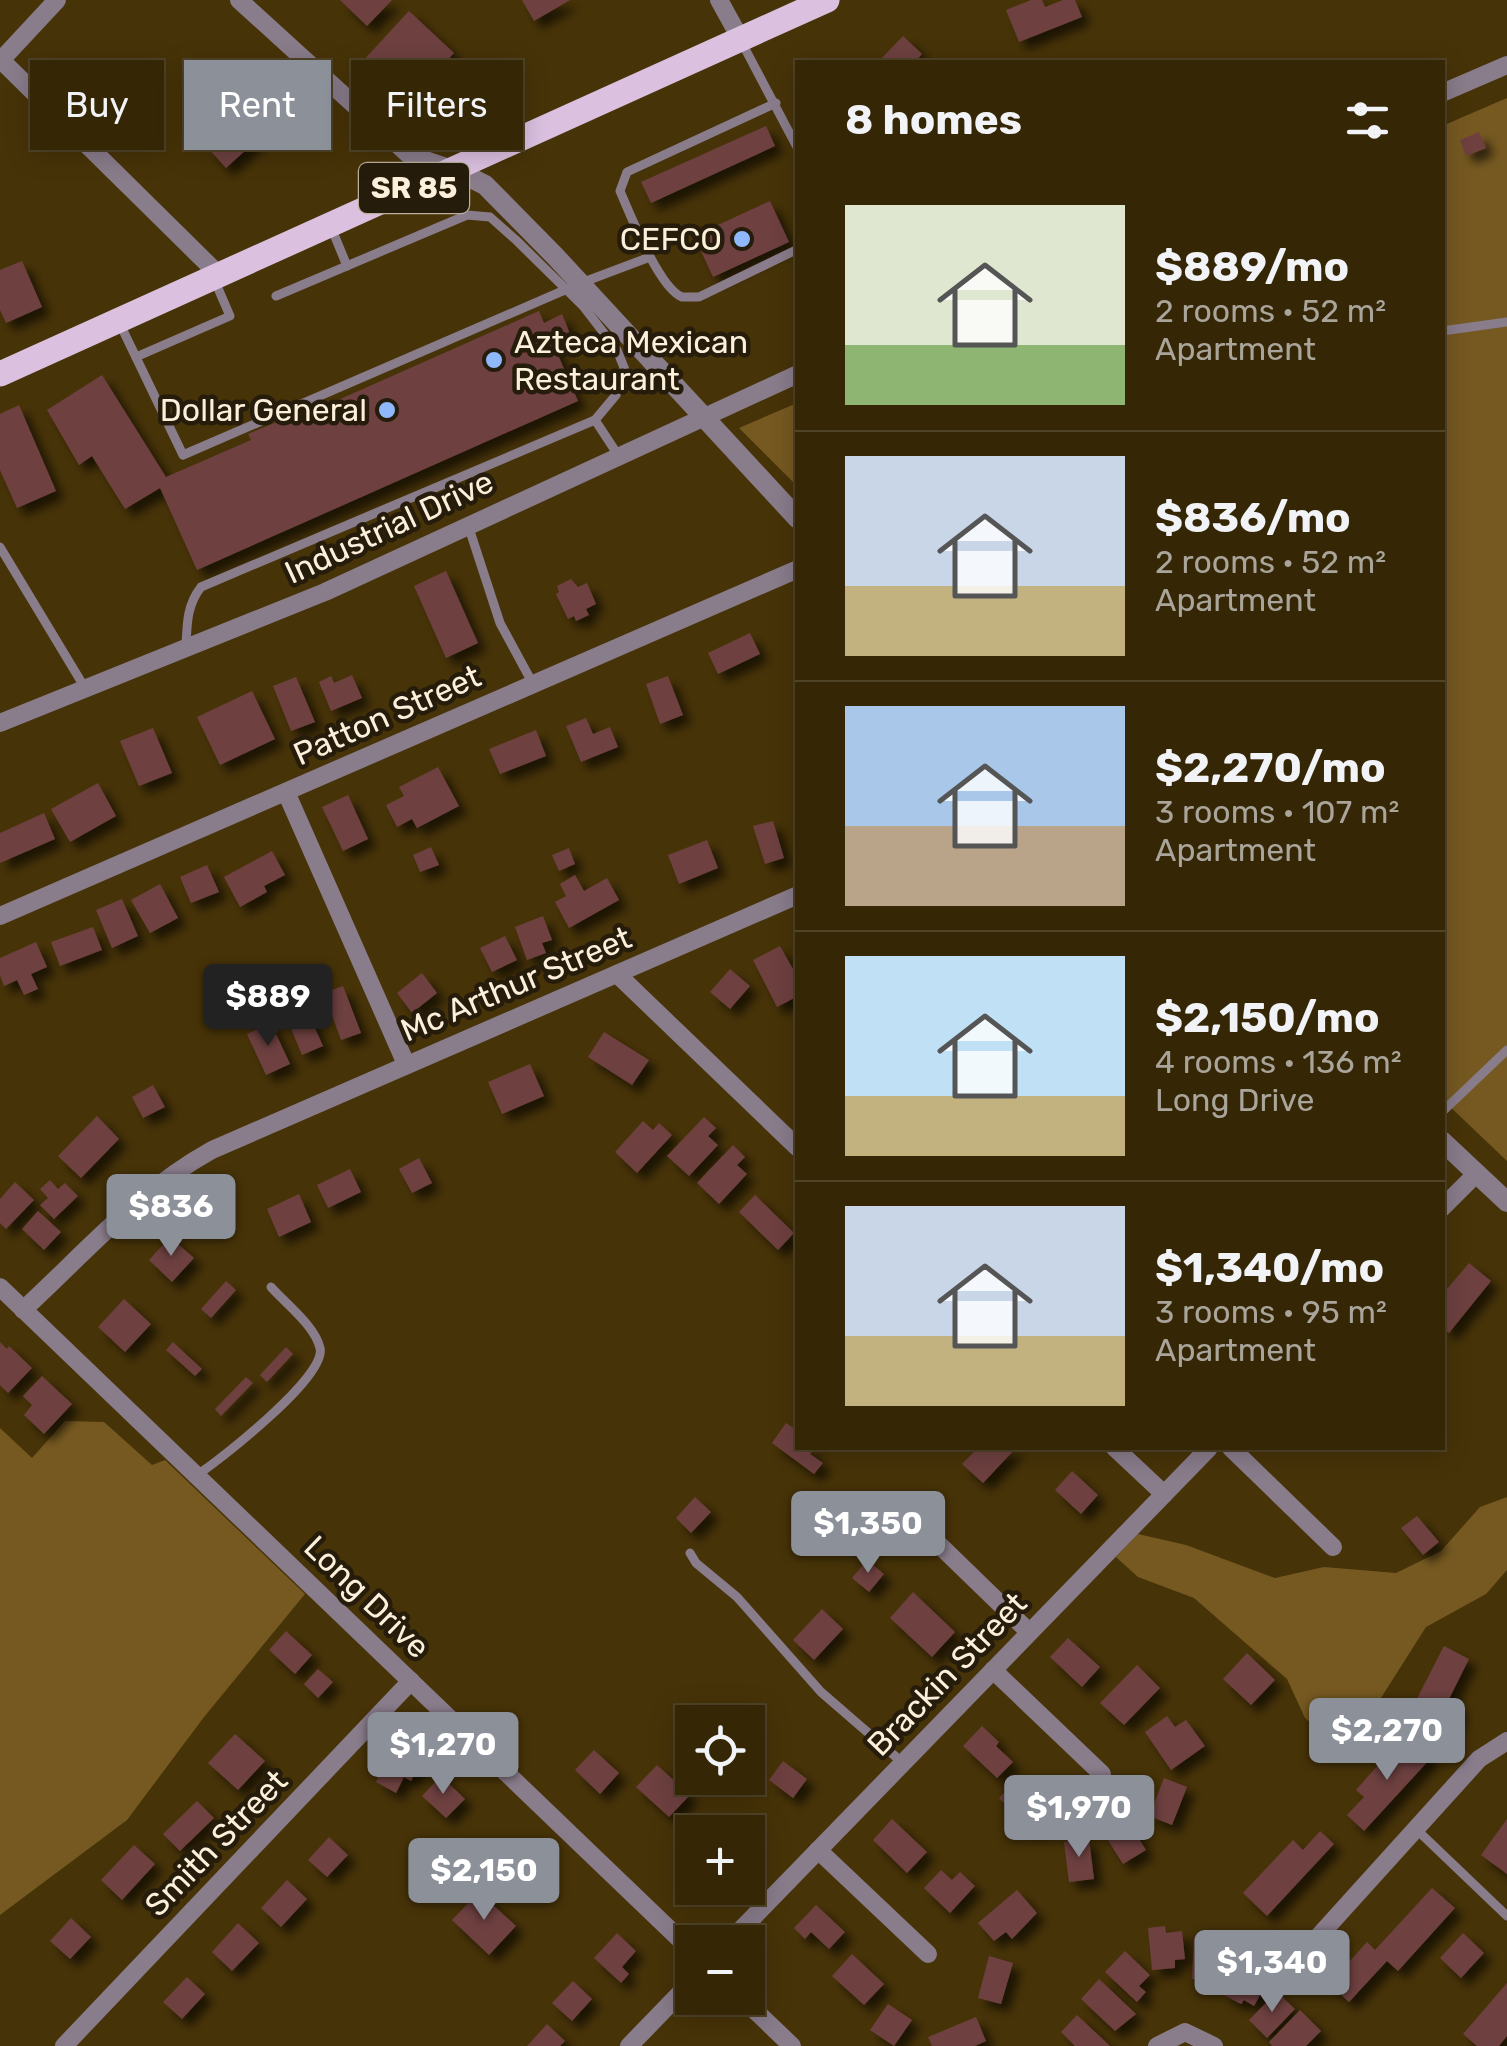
<!DOCTYPE html>
<meta charset="utf-8">
<style>
body{margin:0;font-family:Rubik,sans-serif;background:#3d2e10;color:#f1f3f6;height:100vh;display:flex;flex-direction:column;font-size:38px;white-space:nowrap}
*{box-sizing:border-box;margin:0}
p{font-size:32px;color:#aaa59b}
.icon{flex:none;width:55px;height:55px;fill:none;stroke:currentColor;stroke-width:2;stroke-linecap:round;stroke-linejoin:round}
.map{position:relative;flex:1;overflow:hidden}
.sheet{position:absolute;left:795px;top:60px;width:650px;height:1390px;display:flex;flex-direction:column;background:#352606;border-radius:0px;box-shadow:0 5px 25px #0003,0 0 0 2px #4f4328}
.sheet>*{flex:none}
.hud{position:absolute;left:30px;top:60px;width:615px;height:90px;display:flex;gap:20px}
.tools{position:absolute;left:675px;top:1705px;display:grid;gap:20px}
.tools a{display:grid;place-items:center;width:90px;height:90px;border-radius:0px;background:#352606;box-shadow:0 5px 25px #0003,0 0 0 2px #4f4328;font-size:50px}
.price{position:absolute;translate:-50% -85px;padding:0 22px;border-radius:10px;background:#8c9099;color:#fff;font-size:32px;line-height:65px;filter:drop-shadow(0 2px 5px #0008)}
.price::after{content:'';position:absolute;left:50%;top:60px;width:30px;height:22px;margin-left:-15px;background:inherit;clip-path:polygon(0 0,100% 0,50% 100%)}
.price.selected{background:#222;color:#fff}
ul{padding:0;list-style:none}
li{display:flex;align-items:center;gap:30px;height:250px;padding:0 50px}
li+li{border-top:2px solid #4f4328}
li span{display:grid;place-items:center;flex:none;width:280px;height:200px;border-radius:0px;color:#555}
li>.icon{margin-inline-start:auto}
span .icon{width:120px;height:120px;fill:#fffc;stroke-width:1}
li b{font-size:42px}
h2{display:flex;justify-content:space-between;align-items:center;height:120px;padding:0 50px;font-size:42px}
.chip{padding:0 35px;border-radius:0px;background:#352606;box-shadow:0 5px 25px #0003,0 0 0 2px #4f4328;font-size:35px;line-height:90px}
.chip.selected{background:#8c9099;color:#fff}
.map>svg:first-child{display:block}
</style>
<div class="map">
<svg width="1507" height="2046" viewBox="0 0 1507 2046">
<defs>
<filter id="shadow"><feDropShadow dx="8" dy="8" stdDeviation="5" flood-color="#0009"/></filter>
</defs>
<rect width="100%" height="100%" fill="#473308"/>
<g fill="#765921">
<path d="M1507 98V1161L1443 1100 1442 126Z"/>
<path d="M797 403V486L739 428Z"/>
<path d="M65 1421 104 1422 152 1465 165 1460 305 1594 204 1717 127 1820 0 1915V1428L32 1458Z"/>
<path d="M1507 1497V1570L1486 1594 1426 1627 1346 1753 1305 1718 1287 1679 1194 1598 1138 1577 1116 1557 1138 1534 1186 1545 1275 1578 1324 1567 1396 1573 1441 1551 1480 1507Z"/>
</g>
<g fill="#6e4140" filter="url(#shadow)">
<path d="M340 0H392L367 26Z"/>
<path d="M522 0H570L534 21Z"/>
<path d="M1031 0H1042L1045 7 1063 0H1075L1082 17 1019 42 1006 10Z"/>
<path d="M409 11 454 53 405 106 360 64Z"/>
<path d="M903 36 922 54 915 62H878Z"/>
<path d="M227 101 260 137 226 168 207 147 221 133 207 119Z"/>
<path d="M766 126 775 146 651 203 641 182Z"/>
<path d="M1479 132 1486 148 1466 156 1460 140Z"/>
<path d="M770 201 789 242 713 277 694 236Z"/>
<path d="M22 261 42 307 6 323 0 310V270Z"/>
<path d="M539 311 544 323 562 314 570 334 552 341 578 401 197 570 160 488 125 509 92 456 79 465 47 410 102 375 166 477 251 440 248 434 310 408 311 412Z"/>
<path d="M19 405 56 491 17 508 0 470V414Z"/>
<path d="M446 571 478 643 446 658 414 586Z"/>
<path d="M571 579 578 587 587 583 596 604 586 609 589 615 576 621 574 616 568 619 556 594 559 592 557 586Z"/>
<path d="M750 633 760 654 718 674 708 653Z"/>
<path d="M352 675 362 698 331 711 319 682 331 676 334 683Z"/>
<path d="M668 676 683 715 660 724 646 684Z"/>
<path d="M296 677 315 722 291 731 273 686Z"/>
<path d="M252 691 275 739 220 765 197 717Z"/>
<path d="M586 718 593 734 610 727 618 747 581 762 566 726Z"/>
<path d="M153 728 172 773 139 786 120 741Z"/>
<path d="M536 730 546 756 500 774 489 749Z"/>
<path d="M438 767 459 806 417 828 412 819 397 827 386 805 404 796 399 787Z"/>
<path d="M98 783 116 816 70 842 51 809Z"/>
<path d="M348 795 368 839 343 851 322 807Z"/>
<path d="M44 813 55 839 0 863V833Z"/>
<path d="M773 821 784 858 765 864 753 826Z"/>
<path d="M707 840 718 868 679 884 668 855Z"/>
<path d="M431 847 439 865 420 872 413 855Z"/>
<path d="M569 848 575 864 559 871 552 855Z"/>
<path d="M272 851 285 875 264 886 267 892 240 907 224 877Z"/>
<path d="M207 865 219 892 191 903 180 877Z"/>
<path d="M575 875 584 891 607 878 619 900 569 928 555 902 566 896 560 884Z"/>
<path d="M160 884 178 918 150 933 131 900Z"/>
<path d="M122 899 138 936 112 948 96 910Z"/>
<path d="M543 916 552 940 542 943 546 953 527 960 515 927Z"/>
<path d="M93 927 102 950 60 966 51 942Z"/>
<path d="M505 936 517 960 492 972 480 948Z"/>
<path d="M36 942 47 967 31 974 38 989 24 995 17 980 4 986 0 975V958Z"/>
<path d="M780 946 798 978V996L777 1007 753 960Z"/>
<path d="M730 969 750 986 730 1009 710 992Z"/>
<path d="M422 973 437 993 412 1013 397 993Z"/>
<path d="M343 986 361 1033 341 1040 324 993Z"/>
<path d="M305 1006 323 1046 302 1055 285 1014Z"/>
<path d="M271 1023 290 1064 266 1075 247 1034Z"/>
<path d="M604 1032 649 1060 632 1085 588 1057Z"/>
<path d="M530 1064 544 1096 502 1114 488 1082Z"/>
<path d="M153 1085 165 1107 143 1118 132 1097Z"/>
<path d="M97 1116 119 1139 81 1178 58 1156Z"/>
<path d="M704 1117 716 1128 708 1136 718 1145 689 1176 667 1156Z"/>
<path d="M643 1121 653 1130 659 1123 672 1135 637 1173 615 1152Z"/>
<path d="M733 1145 745 1157 737 1165 747 1174 719 1204 697 1183Z"/>
<path d="M419 1158 432 1183 412 1193 399 1169Z"/>
<path d="M350 1169 361 1192 328 1208 317 1185Z"/>
<path d="M50 1180 58 1189 65 1183 78 1196 54 1219 40 1205 48 1198 40 1189Z"/>
<path d="M15 1182 34 1200 6 1229 0 1223V1199Z"/>
<path d="M299 1194 311 1222 279 1237 267 1209Z"/>
<path d="M755 1195 794 1233 778 1250 739 1212Z"/>
<path d="M38 1211 61 1232 44 1250 22 1229Z"/>
<path d="M170 1237 194 1258 172 1282 149 1260Z"/>
<path d="M1469 1263 1491 1281 1449 1333 1442 1327V1295Z"/>
<path d="M226 1281 236 1290 211 1318 201 1309Z"/>
<path d="M124 1299 151 1324 125 1352 98 1327Z"/>
<path d="M0 1342 7 1349 9 1346 32 1368 8 1393 0 1385Z"/>
<path d="M173 1342 202 1369 195 1376 166 1350Z"/>
<path d="M286 1347 293 1354 267 1382 260 1375Z"/>
<path d="M42 1376 72 1404 44 1434 24 1415 32 1405 23 1396Z"/>
<path d="M246 1377 253 1383 221 1416 215 1409Z"/>
<path d="M786 1423 798 1431V1448H815L810 1454 823 1463 814 1474 772 1443Z"/>
<path d="M978 1448H1016L983 1483 962 1464Z"/>
<path d="M1072 1471 1098 1495 1081 1514 1055 1490Z"/>
<path d="M695 1497 711 1512 691 1533 676 1518Z"/>
<path d="M1417 1516 1439 1542 1423 1555 1401 1528Z"/>
<path d="M867 1560 884 1574 869 1592 852 1578Z"/>
<path d="M913 1592 955 1632 932 1657 890 1618Z"/>
<path d="M822 1609 843 1629 814 1660 793 1640Z"/>
<path d="M286 1631 312 1655 295 1674 269 1650Z"/>
<path d="M1068 1638 1100 1667 1082 1687 1050 1657Z"/>
<path d="M1444 1646 1469 1659 1447 1703 1459 1709 1444 1739 1406 1720Z"/>
<path d="M1247 1653 1275 1680 1251 1705 1223 1679Z"/>
<path d="M1137 1665 1160 1688 1124 1725 1100 1703Z"/>
<path d="M318 1669 333 1682 318 1698 304 1684Z"/>
<path d="M1167 1716 1175 1727 1186 1720 1205 1746 1171 1770 1145 1732Z"/>
<path d="M982 1726 999 1742 996 1746 1013 1762 997 1778 963 1746Z"/>
<path d="M235 1734 265 1761 238 1790 208 1763Z"/>
<path d="M385 1737 423 1757 411 1781 404 1777 396 1793 376 1782 382 1769 372 1764Z"/>
<path d="M1410 1739 1431 1758 1364 1831 1347 1815 1364 1797 1356 1790 1386 1756 1391 1761Z"/>
<path d="M594 1750 619 1773 600 1794 575 1770Z"/>
<path d="M783 1761 807 1779 793 1798 769 1780Z"/>
<path d="M657 1765 690 1795 669 1817 636 1787Z"/>
<path d="M441 1776 465 1799 446 1818 422 1796Z"/>
<path d="M1019 1778 1051 1810 1031 1830 999 1798Z"/>
<path d="M1164 1778 1187 1787 1172 1825 1149 1816Z"/>
<path d="M197 1801 214 1818 180 1851 163 1834Z"/>
<path d="M892 1819 927 1852 907 1873 873 1840Z"/>
<path d="M1507 1819V1874L1481 1855Z"/>
<path d="M1129 1823 1146 1850 1123 1864 1106 1837Z"/>
<path d="M1320 1831 1334 1844 1267 1916 1243 1893 1293 1840 1303 1850Z"/>
<path d="M329 1837 348 1855 327 1877 308 1860Z"/>
<path d="M1089 1839 1094 1879 1069 1882 1064 1842Z"/>
<path d="M134 1845 155 1864 122 1900 101 1880Z"/>
<path d="M941 1870 952 1880 960 1872 975 1886 950 1913 924 1888Z"/>
<path d="M287 1880 307 1899 281 1927 261 1908Z"/>
<path d="M1432 1888 1455 1908 1398 1971 1387 1961 1349 2002 1329 1984 1367 1942 1375 1950Z"/>
<path d="M1017 1890 1037 1913 1012 1939 1006 1932 994 1941 978 1923Z"/>
<path d="M479 1892 516 1926 489 1955 452 1920Z"/>
<path d="M816 1905 845 1932 829 1949 811 1932 805 1939 794 1928Z"/>
<path d="M71 1918 91 1937 70 1959 50 1941Z"/>
<path d="M238 1923 259 1943 232 1971 212 1952Z"/>
<path d="M1165 1926 1166 1933 1182 1931 1185 1959 1175 1960V1968L1152 1970 1148 1928Z"/>
<path d="M617 1933 636 1951 622 1967 629 1974 621 1983 594 1958Z"/>
<path d="M1463 1933 1484 1953 1461 1978 1440 1958Z"/>
<path d="M1194 1937 1226 1938 1224 1975 1211 1974V1980L1192 1979Z"/>
<path d="M1125 1951 1150 1975 1139 1986 1146 1992 1137 2002 1105 1972Z"/>
<path d="M852 1954 884 1984 864 2005 832 1976Z"/>
<path d="M989 1956 1013 1963 1001 2004 978 1998Z"/>
<path d="M1250 1961 1272 1974 1254 2006 1244 2000 1241 2004 1222 1994 1232 1977 1239 1981Z"/>
<path d="M187 1977 205 1994 182 2019 163 2002Z"/>
<path d="M1099 1979 1136 2014 1115 2031 1081 1999Z"/>
<path d="M573 1981 592 1999 572 2021 552 2003Z"/>
<path d="M1507 1983V2036L1499 2046H1477L1463 2034Z"/>
<path d="M1277 1992 1295 2009 1267 2038 1249 2020Z"/>
<path d="M888 2004 912 2020 894 2046 870 2030Z"/>
<path d="M1300 2010 1321 2031 1306 2046H1272L1269 2042Z"/>
<path d="M1077 2015 1110 2046H1075L1061 2032Z"/>
<path d="M976 2017 986 2041 975 2046H932L928 2037Z"/>
<path d="M547 2024 565 2041 560 2046H527Z"/>
</g>
<g fill="none" stroke-linecap="round" stroke-linejoin="round">
<g stroke="#897c8b" stroke-width="9">
<path d="M741 41 798 149"/>
<path d="M776 103 627 172 620 191C630 214 659 288 682 297 684 297 696 297 699 297L798 249"/>
<path d="M331 227 347 266"/>
<path d="M276 296 467 215 490 217 516 240 583 306 617 350 625 370 616 395 595 420"/>
<path d="M119 322 183 455 581 283 650 257"/>
<path d="M1442 331 1507 322"/>
<path d="M136 357 230 316 214 279"/>
<path d="M468 525 500 623 533 684"/>
<path d="M0 547 85 688"/>
<path d="M186 646C187 623 187 605 201 587L595 420 618 455"/>
<path d="M1442 1112 1507 1050"/>
<path d="M196 1476C220 1459 327 1377 320 1348 315 1326 286 1304 271 1287"/>
<path d="M690 1553 696 1563 737 1597 821 1692 903 1763"/>
<path d="M1416 1829 1507 1916"/>
</g>
<g stroke="#897c8b" stroke-width="18">
<path d="M239 0 408 154 455 170"/>
<path d="M719 0 740 38"/>
<path d="M0 59 218 274"/>
<path d="M1 60 57 0"/>
<path d="M1442 93 1507 65"/>
<path d="M0 723 325 592 798 374"/>
<path d="M286 792 406 1064"/>
<path d="M0 916 798 569"/>
<path d="M617 974 798 1148"/>
<path d="M1442 1208 1477 1173"/>
<path d="M0 1287 692 1951"/>
<path d="M23 1310C85 1253 138 1191 212 1150L798 895"/>
<path d="M1115 1448 1164 1494"/>
<path d="M1231 1448 1333 1547"/>
<path d="M868 1501 926 1532 1029 1632"/>
<path d="M993 1670 1102 1774"/>
<path d="M818 1850 928 1954"/>
<path d="M1318 1937 1479 1759 1507 1741"/>
<path d="M729 1942 1209 1448"/>
<path d="M742 1998 792 2046"/>
<path d="M64 2046 411 1681"/>
<path d="M629 2046 692 1981"/>
<path d="M1157 2046 1185 2032 1214 2046"/>
</g>
<g stroke="#897c8b" stroke-width="20">
<path d="M455 170 485 185 555 256 798 519"/>
<path d="M1442 1141 1507 1202"/>
</g>
<path stroke="#dbc0e0" stroke-width="25" d="M0 374 827 0"/>
</g>
<g fill="#90b8fd" stroke="#261c0c" stroke-width="4">
<circle cx="742" cy="239" r="10"/>
<circle cx="494" cy="360" r="10"/>
<circle cx="387" cy="410" r="10"/>
</g>
<g text-anchor="middle" dominant-baseline="central" stroke-width="9" stroke-linejoin="round" paint-order="stroke">
<rect fill="#261c0c" stroke="#bcb09d" stroke-width="2.5" x="359" y="163" width="110" height="50" rx="8"/>
<g font-size="30" font-weight="bold" fill="#fdf0db">
<text x="414" y="188">SR 85</text>
</g>
<g font-size="32" fill="#fdf0db" stroke="#261c0c" text-anchor="end">
<text x="722" y="239">CEFCO</text>
<text x="514" y="342" text-anchor="start">Azteca Mexican<tspan x="514" dy="37">Restaurant</tspan></text>
<text x="367" y="410">Dollar General</text>
</g>
<g font-size="32" fill="#fdf0db" stroke="#261c0c">
<text transform="translate(389 527) rotate(-25)">Industrial Drive</text>
<text transform="translate(387 715) rotate(-24)">Patton Street</text>
<text transform="translate(516 984) rotate(-23)">Mc Arthur Street</text>
<text transform="translate(367 1597) rotate(44)">Long Drive</text>
<text transform="translate(947 1674) rotate(-46)">Brackin Street</text>
<text transform="translate(216 1843) rotate(-46)">Smith Street</text>
</g>
</g>
</svg>
<div class="tools">
<a><svg class="icon" aria-label="locate" viewBox="0 0 24 24"><circle cx="12" cy="12" r="6"/><path d="M12 2v4M12 18v4M2 12h4M18 12h4"/></svg></a>
<a>+</a>
<a>−</a>
</div>
<b class="price selected" style="left:268px;top:1049px">$889</b>
<b class="price" style="left:171px;top:1259px">$836</b>
<b class="price" style="left:868px;top:1576px">$1,350</b>
<b class="price" style="left:1387px;top:1783px">$2,270</b>
<b class="price" style="left:443px;top:1797px">$1,270</b>
<b class="price" style="left:1079px;top:1860px">$1,970</b>
<b class="price" style="left:484px;top:1923px">$2,150</b>
<b class="price" style="left:1272px;top:2015px">$1,340</b>
<div class="hud">
<a class="chip">Buy</a>
<a class="chip selected">Rent</a>
<a class="chip">Filters</a>
</div>
<section class="sheet">
<h2>8 homes<svg class="icon" aria-label="filters" viewBox="0 0 24 24"><path d="M4 7h16M4 17h16"/><circle cx="9" cy="7" r="2"/><circle cx="15" cy="17" r="2"/></svg></h2>
<ul>
<li><span style="background:linear-gradient(#dfe7d0 70%,#8fb573 0)"><svg class="icon" aria-label="home" viewBox="0 0 24 24"><path d="M3 11l9-7 9 7M6 9v11h12V9"/></svg></span><div><b>$889/mo</b><p>2 rooms · 52 m²</p><p>Apartment</p></div></li>
<li><span style="background:linear-gradient(#c9d6e8 65%,#c2b280 0)"><svg class="icon" aria-label="home" viewBox="0 0 24 24"><path d="M3 11l9-7 9 7M6 9v11h12V9"/></svg></span><div><b>$836/mo</b><p>2 rooms · 52 m²</p><p>Apartment</p></div></li>
<li><span style="background:linear-gradient(#a9c7e8 60%,#b9a48a 0)"><svg class="icon" aria-label="home" viewBox="0 0 24 24"><path d="M3 11l9-7 9 7M6 9v11h12V9"/></svg></span><div><b>$2,270/mo</b><p>3 rooms · 107 m²</p><p>Apartment</p></div></li>
<li><span style="background:linear-gradient(#bfe0f5 70%,#c2b280 0)"><svg class="icon" aria-label="home" viewBox="0 0 24 24"><path d="M3 11l9-7 9 7M6 9v11h12V9"/></svg></span><div><b>$2,150/mo</b><p>4 rooms · 136 m²</p><p>Long Drive</p></div></li>
<li><span style="background:linear-gradient(#c9d6e8 65%,#c2b280 0)"><svg class="icon" aria-label="home" viewBox="0 0 24 24"><path d="M3 11l9-7 9 7M6 9v11h12V9"/></svg></span><div><b>$1,340/mo</b><p>3 rooms · 95 m²</p><p>Apartment</p></div></li>
</ul>
</section>
</div>
